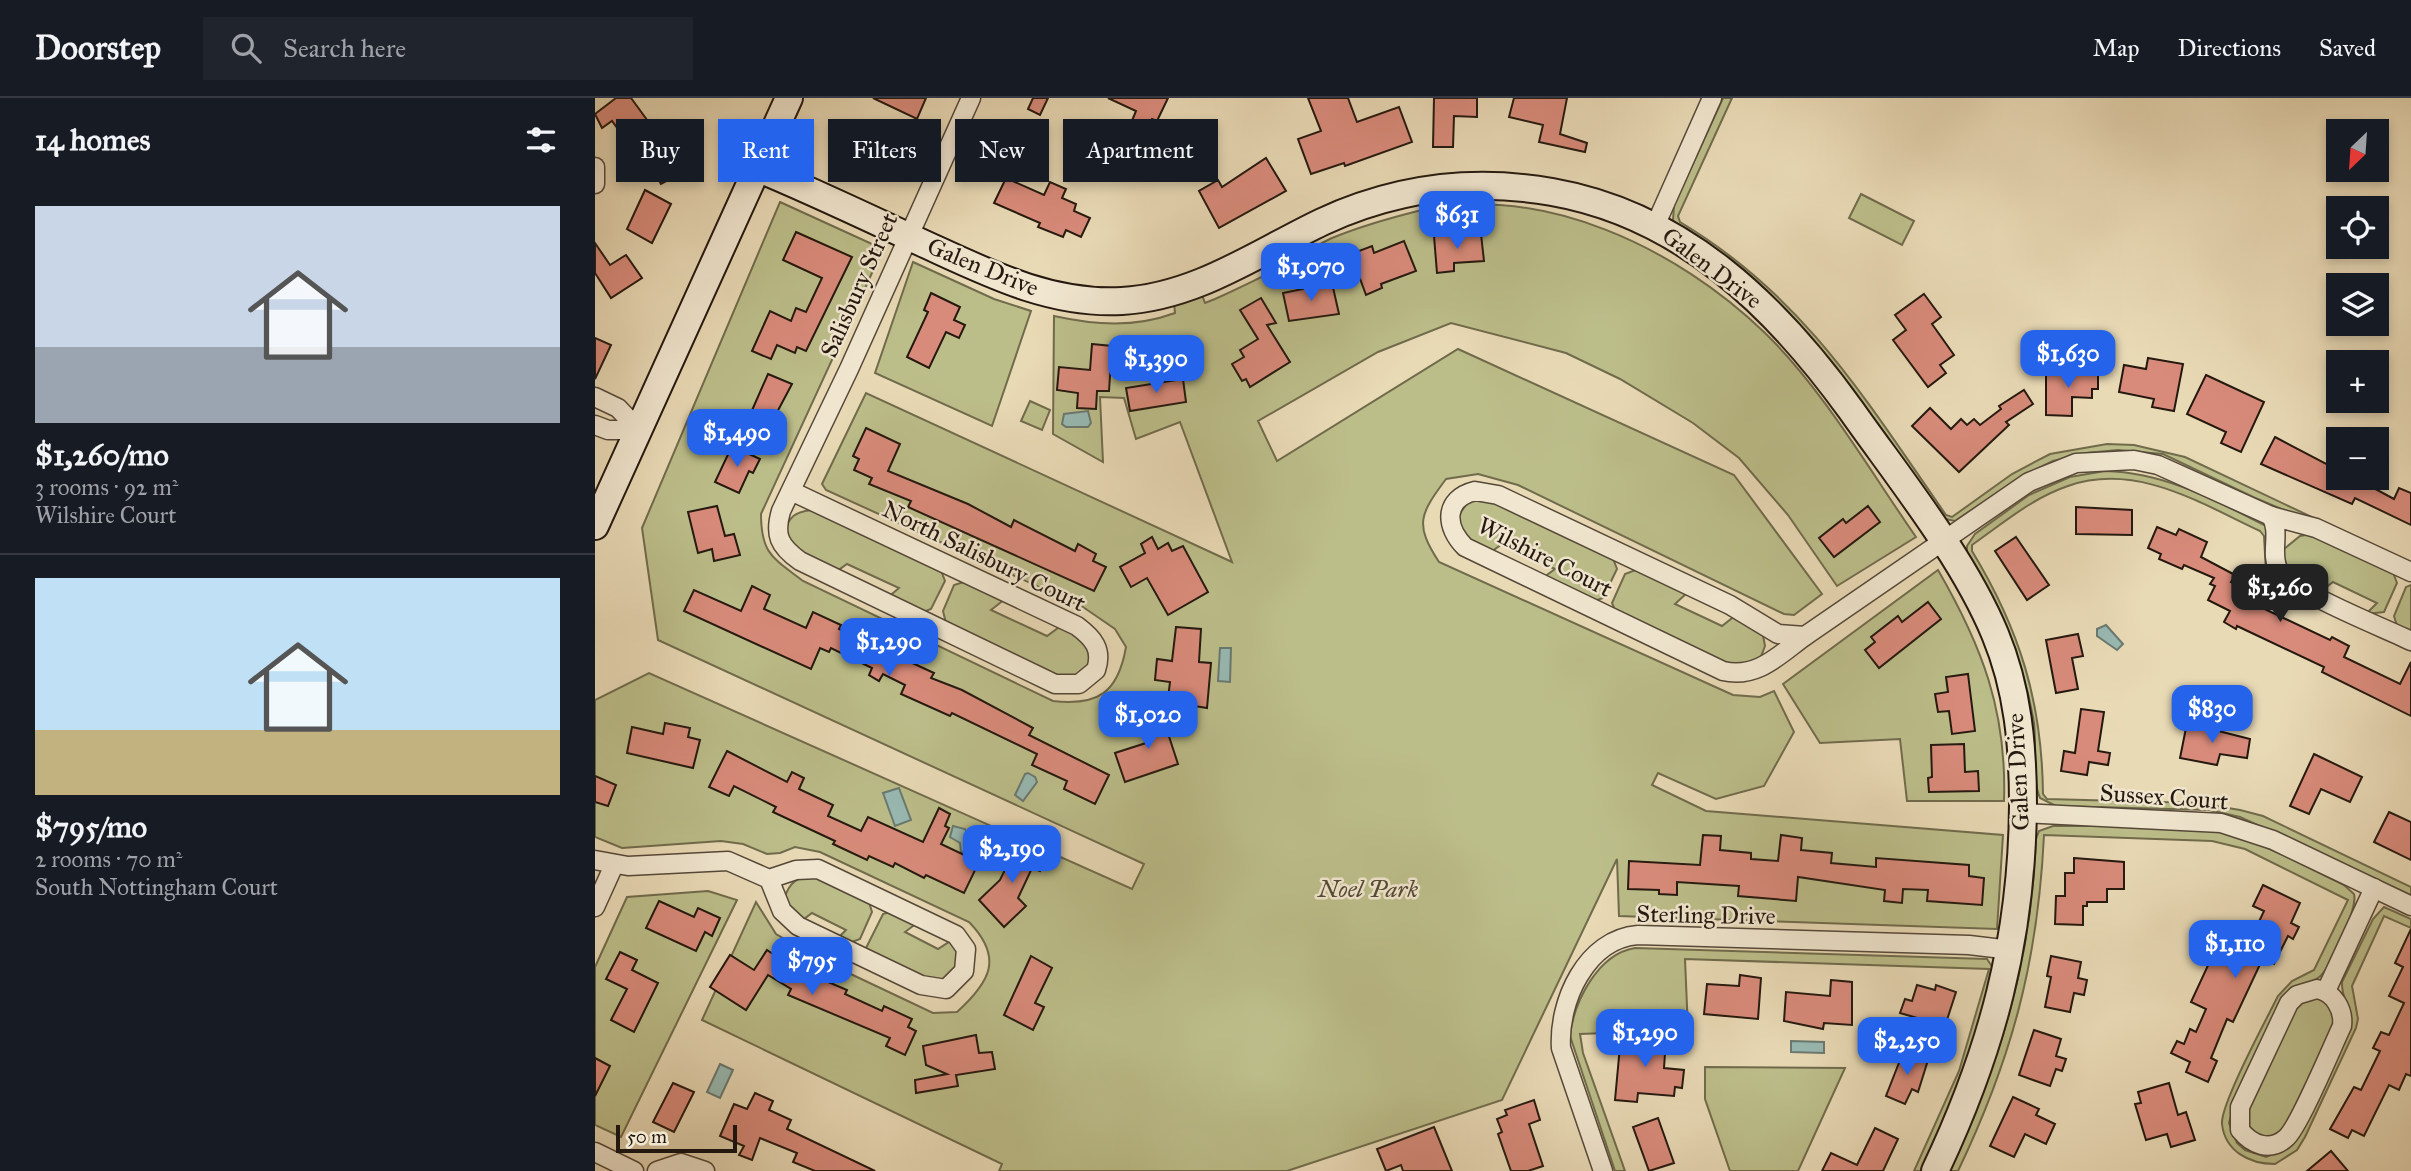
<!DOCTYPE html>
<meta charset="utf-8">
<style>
body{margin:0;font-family:"IM FELL Great Primer",serif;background:#20242c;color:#f1f3f6;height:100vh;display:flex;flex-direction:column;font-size:26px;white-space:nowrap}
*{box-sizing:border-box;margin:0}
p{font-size:23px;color:#9ea1a6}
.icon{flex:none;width:38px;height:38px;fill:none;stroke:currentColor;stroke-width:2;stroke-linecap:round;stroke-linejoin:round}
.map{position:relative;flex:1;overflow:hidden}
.sheet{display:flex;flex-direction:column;background:#171b24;width:595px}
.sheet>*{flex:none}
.guide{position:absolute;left:21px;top:21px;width:665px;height:63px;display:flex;gap:14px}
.needle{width:46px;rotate:205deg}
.tools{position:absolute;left:1731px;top:21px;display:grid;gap:14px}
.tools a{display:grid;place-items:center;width:63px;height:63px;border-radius:0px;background:#171b24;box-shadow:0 4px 10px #0003;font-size:35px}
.scale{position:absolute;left:21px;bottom:18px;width:121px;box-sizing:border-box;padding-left:7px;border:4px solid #24180f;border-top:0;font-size:19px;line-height:24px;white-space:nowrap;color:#24180f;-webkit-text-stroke:5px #f1e7d0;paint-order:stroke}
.price{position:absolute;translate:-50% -60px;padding:0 16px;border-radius:14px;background:#2563eb;color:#fff;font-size:23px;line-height:46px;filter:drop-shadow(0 2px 4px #0008)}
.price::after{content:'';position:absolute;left:50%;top:42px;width:21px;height:16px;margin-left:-10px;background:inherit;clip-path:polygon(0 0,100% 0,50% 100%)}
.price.on{background:#222;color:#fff}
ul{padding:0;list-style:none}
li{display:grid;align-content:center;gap:14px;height:371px;padding:0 35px}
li+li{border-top:2px solid #363941}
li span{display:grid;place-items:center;height:217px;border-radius:0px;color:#555}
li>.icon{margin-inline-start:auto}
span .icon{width:126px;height:126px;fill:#fffc;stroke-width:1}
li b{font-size:30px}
h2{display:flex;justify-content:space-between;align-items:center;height:84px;padding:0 35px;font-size:30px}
.tag{padding:0 24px;border-radius:0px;background:#171b24;box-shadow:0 4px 10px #0003;font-size:24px;line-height:63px}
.tag.on{background:#2563eb;color:#fff}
header{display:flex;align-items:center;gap:42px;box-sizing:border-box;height:98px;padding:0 35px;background:#171b24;border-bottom:2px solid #363941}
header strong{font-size:33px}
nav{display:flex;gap:38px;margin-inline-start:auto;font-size:24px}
.search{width:490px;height:63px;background:#20242c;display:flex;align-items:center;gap:18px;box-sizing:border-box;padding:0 24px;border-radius:0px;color:#9ea1a6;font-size:26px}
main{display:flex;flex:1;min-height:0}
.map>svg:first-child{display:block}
</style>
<header>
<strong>Doorstep</strong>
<div class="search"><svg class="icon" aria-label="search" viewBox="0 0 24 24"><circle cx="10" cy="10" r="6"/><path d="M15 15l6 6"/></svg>Search here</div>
<nav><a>Map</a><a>Directions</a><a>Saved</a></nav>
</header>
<main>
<section class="sheet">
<h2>14 homes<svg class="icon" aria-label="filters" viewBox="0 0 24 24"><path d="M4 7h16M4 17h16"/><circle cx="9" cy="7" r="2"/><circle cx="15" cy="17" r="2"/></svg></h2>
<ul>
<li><span style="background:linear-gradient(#c9d6e8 65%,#9aa5b1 0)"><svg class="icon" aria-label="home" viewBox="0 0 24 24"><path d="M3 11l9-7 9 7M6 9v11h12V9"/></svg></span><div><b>$1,260/mo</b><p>3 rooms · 92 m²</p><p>Wilshire Court</p></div></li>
<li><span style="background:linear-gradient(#bfe0f5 70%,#c2b280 0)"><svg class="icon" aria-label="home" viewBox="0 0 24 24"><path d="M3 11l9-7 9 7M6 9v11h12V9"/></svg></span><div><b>$795/mo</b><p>2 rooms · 70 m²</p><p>South Nottingham Court</p></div></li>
</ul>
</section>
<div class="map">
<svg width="1816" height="1073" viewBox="0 0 1816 1073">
<rect width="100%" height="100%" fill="#e9dab6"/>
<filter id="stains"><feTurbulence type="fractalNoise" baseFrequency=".00286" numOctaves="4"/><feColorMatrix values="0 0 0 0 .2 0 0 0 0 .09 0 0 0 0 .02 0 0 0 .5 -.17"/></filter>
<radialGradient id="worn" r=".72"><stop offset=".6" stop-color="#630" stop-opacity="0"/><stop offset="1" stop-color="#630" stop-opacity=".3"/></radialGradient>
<g fill="#bcbe8a" stroke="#706b4c" stroke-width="2">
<path d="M1128 0H1137L1083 118 1085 124C1209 198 1271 302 1351 417L1357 419 1417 376 1455 356 1512 346 1539 347 1590 359 1816 466 1658 399 1568 356 1523 352 1491 355 1458 363 1431 376 1360 423 1346 420 1261 297 1221 246 1162 185 1082 129 1078 122 1079 107Z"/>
<path d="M1266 96 1319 123 1307 147 1254 120Z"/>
<path d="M185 104 288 151 166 416C166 456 178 460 208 483L458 603C503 608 523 595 531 549L520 531 488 509 231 392 227 386 271 295 637 464 585 324 541 341 529 300 505 299 508 364 458 336 459 218C500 227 539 230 580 215L579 205 607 197 610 205 620 201C644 190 668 179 691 166 707 158 721 147 737 140 764 129 795 120 823 113 948 85 1082 150 1170 235 1227 290 1275 373 1321 439L1242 488 1193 417 1144 360 1098 325 1025 281 971 255 856 225 783 254 663 323 682 363 863 251 1139 377 1227 496 1199 517 1189 516 923 387 883 376 851 381C825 416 819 426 844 464L1138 597 1165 599 1179 593 1199 634 1169 688 1121 701 1063 675 1057 687 1111 713 1408 737 1402 831 1024 818 1022 761 907 1002 692 1073H404L407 1066 107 922 161 804 181 836 224 861 338 915 362 914C395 884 409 860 374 824L225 754 200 749 185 755 172 756 148 746 126 743 27 750 0 739V602L54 575 537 791 549 766 63 542 47 430Z"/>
<path d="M318 164 399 201 436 213 397 328 280 275Z"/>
<path d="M435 303 455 312 447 332 426 323Z"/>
<path d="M1510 373C1568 374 1620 402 1671 428 1684 452 1660 460 1687 488L1816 549V553L1687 492 1671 474 1669 438 1665 433C1605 405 1541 364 1473 388 1437 400 1407 426 1377 447V453C1425 532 1447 604 1448 696L1452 701 1603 705 1645 712 1668 718 1816 789V797L1645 719 1614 712 1461 708 1445 700C1436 679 1442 648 1439 625 1429 564 1405 508 1372 457V448L1380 436 1434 397 1475 379Z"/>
<path d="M881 401 901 404 1017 458 1022 471 1008 500 994 505 945 482 960 471 907 446 892 457 868 441 862 420 872 405Z"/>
<path d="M216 412 230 415 345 470 350 483 336 511 323 516 291 501 304 490 252 466 238 476 208 461 190 435C193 419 200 414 216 412Z"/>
<path d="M1717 436 1797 472 1802 485 1789 514 1771 516 1782 505 1738 484 1725 494C1706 485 1686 475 1689 451L1705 438Z"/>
<path d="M1043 471 1093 494 1080 506 1127 528 1141 517 1167 532 1170 548 1165 561 1139 571 1023 519 1017 505 1030 476Z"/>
<path d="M1343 472C1387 548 1412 613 1409 703H1312L1305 641 1225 645 1188 586Z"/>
<path d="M372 483 410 501 396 512 452 538 467 527C495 547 514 571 468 583L352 529 348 513 359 487Z"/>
<path d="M1816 487V537L1803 531 1799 518 1811 489Z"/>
<path d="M1458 728C1508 729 1584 723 1630 735 1672 746 1710 769 1749 787L1759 796C1763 810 1736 872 1723 880 1707 890 1701 884 1688 902L1640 1003 1634 1025 1642 1045 1650 1052 1671 1059 1692 1051 1699 1045 1754 933C1758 908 1746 903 1747 884L1778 821 1789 809 1816 821V830L1789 818 1757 888 1763 921 1761 930 1710 1039 1702 1052 1680 1066C1654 1066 1630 1053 1627 1026 1625 1007 1672 920 1683 898L1697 883 1719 872 1753 802 1650 751 1617 743 1449 737C1443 863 1417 960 1363 1073H1354C1406 961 1436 866 1441 741L1444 733Z"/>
<path d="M220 777 273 801 277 814 265 841 252 846 242 841 251 832 217 815 205 824 189 801C195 783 201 780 220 777Z"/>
<path d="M113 793 142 802 26 1039 0 1027V869L32 799Z"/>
<path d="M298 813 322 825 310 834 343 851 357 842 363 852 365 868 347 888 275 859 271 850 288 816Z"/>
<path d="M1040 850 1392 861 1400 873 1360 1004 1327 1073H1319L1364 973 1394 871 1090 861 1093 932 985 936 988 955 1030 1073H1020L975 938C979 903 1003 856 1040 850Z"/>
<path d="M1716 899 1729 903 1739 913V929L1691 1030 1683 1039 1667 1040 1652 1027 1650 1015 1704 904Z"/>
<path d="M1110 969 1250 970 1203 1073H1135L1110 1001Z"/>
</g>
<g fill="#98bab3" stroke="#6a7971" stroke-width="2">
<path d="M493 313 496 325 493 329H471L467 326 469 316Z"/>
<path d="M1511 527 1528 546 1522 552 1502 538V531Z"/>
<path d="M625 550H636L635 584 623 583Z"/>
<path d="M433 675 440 679 442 684 428 703 420 697 430 676Z"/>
<path d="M304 690 316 722 300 728 288 695Z"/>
<path d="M358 728 370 731 376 744 379 745 378 751 373 755 366 754 365 745 355 739Z"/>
<path d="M1196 943 1229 944V955L1196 954Z"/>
<path d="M125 966 138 972 125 1000 112 994Z"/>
</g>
<g fill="#d98b7b" stroke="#24180f" stroke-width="2">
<path d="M21 0H36L66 41 74 36 94 71 66 86 38 36 31 42 17 23 7 30 0 16Z"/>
<path d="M278 0H331L322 21Z"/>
<path d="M438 0H453L445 17 433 11Z"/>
<path d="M513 0H573L562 23 557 21 550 33 536 25 541 13Z"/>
<path d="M713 0H753L762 24 804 9 817 44 750 68 749 65 716 76 703 41 726 33Z"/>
<path d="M839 0H882V19L859 18 858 49H838Z"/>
<path d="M919 0H972L965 36 992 45 990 54 944 44 948 27 914 19Z"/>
<path d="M251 31 270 41 274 33 287 39 284 46 302 55 288 80 238 55Z"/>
<path d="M671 60 691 93 624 130 604 93 623 82 627 89Z"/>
<path d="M411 80 449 97 455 84 471 91 467 100 481 106 479 113 495 120 486 139 471 132 468 139 443 129 445 125 399 105Z"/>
<path d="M50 92 76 106 57 145 32 131Z"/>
<path d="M201 134 257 159 211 253 202 249 200 255 182 247 176 261 157 253 175 213 196 223 201 210 211 214 227 180 188 162Z"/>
<path d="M886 136 889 163 859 165V173L842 175 839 138Z"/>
<path d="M809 143 821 173 786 186 787 190 771 197 756 156 777 148 779 155Z"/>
<path d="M0 145 15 167 31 157 47 180 16 200 0 175Z"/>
<path d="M737 185 744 216 694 223 688 195Z"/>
<path d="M336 195 365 209 359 222 370 227 364 240 351 234 334 270 312 259 333 214 329 212Z"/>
<path d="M1329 196 1346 219 1337 226 1359 257 1345 267 1351 275 1333 289 1298 242 1311 232 1300 217Z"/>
<path d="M666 200 681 225 672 227 695 264 655 289 651 281 647 283 637 266 649 259 645 252 663 241 645 212Z"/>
<path d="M0 240 16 247 0 281Z"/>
<path d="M497 246 517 248 514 293H502L501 311 482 310 483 295 462 292 464 269 495 272Z"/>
<path d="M1553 260 1588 266 1579 313 1557 309 1559 301 1524 294 1529 267 1551 271Z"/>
<path d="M1451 273 1503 274V291H1497V300L1477 299V318L1451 317Z"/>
<path d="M173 276 197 286 171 335 151 326Z"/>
<path d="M1611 277 1669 304 1646 354 1626 345 1631 334 1592 316Z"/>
<path d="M588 281 591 304 535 313 531 290Z"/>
<path d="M1429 292 1438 306 1411 324 1414 327 1364 374 1317 328 1335 310 1356 331 1366 321 1372 327 1379 321 1385 327 1406 311 1404 308Z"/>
<path d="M271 330 305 346 293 373 373 406 416 429 419 422 480 453 483 446 501 456 498 463 511 469 499 493 313 409 316 403 274 386 277 380 259 372 264 361 258 358Z"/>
<path d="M1680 339 1743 372V380H1760L1799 401 1804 390 1816 395V427L1760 400 1757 406 1666 366Z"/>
<path d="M137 348 165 361 158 375 154 373 144 395 120 384Z"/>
<path d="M122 408 130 438 139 436 145 457 119 463 117 451 103 455 93 414Z"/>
<path d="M1273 408 1285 424 1239 459 1224 440 1248 421 1251 425Z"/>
<path d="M1481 409 1537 412V437L1481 436Z"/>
<path d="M1562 429 1581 437 1584 431 1612 444 1606 459 1640 477 1636 484 1659 495 1655 504 1735 542 1737 539 1754 548 1749 559 1805 586 1816 564V618L1727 574 1729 569 1642 528 1641 531 1629 524 1635 513 1613 502 1620 488 1615 486 1619 480 1589 467 1587 471 1564 461 1566 456 1553 450Z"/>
<path d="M557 439 563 451 573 445 577 453 588 448 613 494 573 517 552 480 536 489 525 469 550 455 546 446Z"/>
<path d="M1421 439 1454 487 1432 502 1400 453Z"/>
<path d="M157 488 175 497 169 511 211 530 218 514 246 527 244 531 339 575 336 580 367 592 438 630 434 637 514 677 500 706 469 691 472 683 437 667 442 656 357 615 355 618 306 596 310 587 288 576 284 583 274 577 277 570 236 550 234 554 225 550 216 571 89 513 99 492 146 513Z"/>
<path d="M1333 504 1346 521 1284 570 1270 552 1280 544 1276 539 1303 518 1307 524Z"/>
<path d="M581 529 606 531 604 564 616 565 612 610 593 607V602L573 600 575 584 560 582 562 561 577 563Z"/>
<path d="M1483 536 1488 558 1477 560 1483 591 1461 595 1451 542Z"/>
<path d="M1373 576 1380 633 1357 636 1354 613 1343 614 1340 596 1353 594 1351 579Z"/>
<path d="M1486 611 1509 614 1503 653 1515 655 1513 667 1494 664 1492 677 1466 673 1469 653 1480 655Z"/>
<path d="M566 614 583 666 530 684 520 655 551 645 543 621Z"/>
<path d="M70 625 95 630 93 639 105 642 98 670 32 655 37 629 68 636Z"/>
<path d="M1592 625 1655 641 1652 660 1625 656 1622 667 1585 660Z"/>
<path d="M1369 646 1370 674 1383 673 1384 693 1334 694 1333 680 1337 679 1336 647Z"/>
<path d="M132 653 192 684 197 674 209 680 204 691 238 707 233 718 266 733 273 719 328 744 344 710 355 716 350 728 354 730 346 746 384 764 369 795 331 777 329 780 300 765 298 769 274 758 272 762 238 746 240 743 178 714 181 709 139 688 134 698 114 689Z"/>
<path d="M1719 656 1767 679 1755 704 1726 691 1714 716 1695 708Z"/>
<path d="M0 678 21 687 13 708 0 704Z"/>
<path d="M1794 714 1816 724V762L1779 744Z"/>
<path d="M1108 737 1126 738 1125 752 1156 755V761L1183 763 1186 737 1207 740 1206 752 1237 755 1236 765 1281 769V760L1374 767V778L1389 780 1387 807 1332 803 1333 792 1308 791 1307 805 1289 803 1290 792 1203 779 1201 803 1143 798 1144 788 1082 784V797L1064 796V792L1033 791 1034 763 1105 767Z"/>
<path d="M423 745 452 760 445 773 437 770 423 800 431 808 409 829 384 802 405 782Z"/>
<path d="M1479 760 1529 764V791H1512V804H1492V808H1488V827L1460 826 1461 798H1470V775H1479Z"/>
<path d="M1668 787 1705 805 1696 825 1704 829 1698 841 1693 838 1679 866 1668 860 1638 924 1632 921 1616 960 1622 963 1613 984 1591 974 1595 964 1576 955 1582 943 1589 946 1595 931 1601 934 1611 911 1596 904 1621 850 1646 862 1669 813 1658 808Z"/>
<path d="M64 803 99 819 103 810 125 820 117 838 110 834 101 853 51 830Z"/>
<path d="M1816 831V978L1811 976 1804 992 1794 987 1769 1038 1757 1032 1753 1040 1735 1031 1759 989 1766 992 1785 953 1778 950 1786 934 1794 937 1809 905 1794 898 1808 869 1800 865Z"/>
<path d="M172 852 196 868 252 892 250 896 287 913 289 908 317 921 313 929 321 933 310 957 291 948 295 940 193 897 196 891 173 877 151 912 115 889 135 857 159 872Z"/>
<path d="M25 854 42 862 37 872 63 885 39 934 16 922 32 891 11 881Z"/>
<path d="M436 858 457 870 440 905 449 909 438 932 409 917Z"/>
<path d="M1456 858 1486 864 1483 880 1492 882 1489 897 1479 895 1475 914 1450 909 1456 879 1452 878Z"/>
<path d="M1145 877 1166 880 1163 921 1109 916 1112 886 1144 888Z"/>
<path d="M1236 882 1257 884V927L1229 925 1228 931 1189 923 1191 894 1235 898Z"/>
<path d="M1322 887 1340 892 1341 887 1361 894 1350 928 1305 915 1310 901 1317 903Z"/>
<path d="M1439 932 1466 941 1461 958 1471 961 1467 973 1461 971 1455 988 1424 977Z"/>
<path d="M381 937 384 955 397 954 400 971 361 977 363 988 321 995 320 982 352 976 331 967 328 948Z"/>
<path d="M1026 937 1071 941 1069 970 1089 972 1087 990 1080 989 1079 998 1043 995 1042 1004 1020 1002Z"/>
<path d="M1309 952 1333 962 1323 994 1317 991 1310 1006 1291 998Z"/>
<path d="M0 960 15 968 0 998Z"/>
<path d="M78 985 99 994 79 1034 58 1024Z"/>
<path d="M1574 985 1583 1017 1591 1014 1600 1042 1576 1049 1572 1036 1551 1042 1540 1006 1546 1005 1543 994Z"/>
<path d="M160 995 178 1003 174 1012 196 1022 192 1031 280 1073H220L198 1064 202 1055 165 1040 157 1062 144 1057 149 1048 125 1038 139 1006 152 1011Z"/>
<path d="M1418 999 1444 1011 1441 1017 1460 1026 1451 1046 1430 1036 1419 1059 1395 1048Z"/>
<path d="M939 1002 945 1022 934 1026 948 1068 933 1073H916L903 1036 907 1034 902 1021 912 1017 910 1012Z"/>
<path d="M1063 1020 1079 1065 1054 1073 1038 1029Z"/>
<path d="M839 1029 857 1073H808L806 1067 791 1073 782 1051Z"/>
<path d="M1280 1030 1303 1041 1288 1073H1227L1236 1055 1262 1067Z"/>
<path d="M1736 1053 1753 1073H1712Z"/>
</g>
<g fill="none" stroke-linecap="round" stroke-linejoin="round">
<defs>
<g id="street">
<path d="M0 69V86"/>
<path d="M1060 128 1117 0"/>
<path d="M0 299 23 310 44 332"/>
<path d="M0 327 13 332H44"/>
<path d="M196 393 482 528C498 540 508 551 501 572L484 586H460L205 463C184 448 179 437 186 413L254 271 376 0"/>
<path d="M880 393 903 397 1135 507 1183 536 1210 538C1184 557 1162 581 1128 573L870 449C850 429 848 401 880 393Z"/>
<path d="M1816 474 1721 430 1676 418C1686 435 1675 454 1683 471 1694 493 1790 530 1816 543"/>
<path d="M1210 538 1434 384 1481 365 1539 362 1563 367 1676 418"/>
<path d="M1428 715 1626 725 1678 742 1816 808"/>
<path d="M0 762 33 768 133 763 174 781 201 772 223 771 361 837 371 851 369 873 351 891 326 887 203 828 187 813 174 781"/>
<path d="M0 809 19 767"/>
<path d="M1722 891C1739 894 1749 912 1747 928 1737 949 1704 1029 1691 1040 1675 1054 1657 1047 1645 1032V1009L1694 905 1702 897Z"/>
<path d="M1731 893 1779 790"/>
<path d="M0 1054 39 1073"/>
<path d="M62 1073 86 1065 110 1073"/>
<path d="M1008 1073 966 950C963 904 991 841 1043 837L1374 847 1416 852"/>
</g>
<g id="secondary">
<path d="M164 71C217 93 270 118 323 143 389 173 453 207 527 203 601 199 662 155 727 124 800 90 877 80 957 94 1088 117 1181 208 1256 312 1304 380 1368 459 1400 536 1423 591 1428 648 1428 707 1427 841 1397 953 1340 1073"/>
<path d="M0 428 194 0"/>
</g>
</defs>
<use href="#street" stroke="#554839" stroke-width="21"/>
<use href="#secondary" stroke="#24180f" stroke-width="30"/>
<use href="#street" stroke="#f1e7d0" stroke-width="18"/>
<use href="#secondary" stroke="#f1e7d0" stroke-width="26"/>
</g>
<g text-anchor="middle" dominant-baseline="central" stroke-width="5" stroke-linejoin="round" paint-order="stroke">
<g font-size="24" fill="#24180f" stroke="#f1e7d0">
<text transform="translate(388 169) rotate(22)">Galen Drive</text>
<text transform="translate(1117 170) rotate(37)">Galen Drive</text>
<text transform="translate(264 187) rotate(-66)">Salisbury Street</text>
<text transform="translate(389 458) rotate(26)">North Salisbury Court</text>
<text transform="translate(950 459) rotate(27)">Wilshire Court</text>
<text transform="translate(1423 674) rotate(-93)">Galen Drive</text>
<text transform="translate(1569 699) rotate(4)">Sussex Court</text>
<text transform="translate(1111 817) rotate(1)">Sterling Drive</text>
</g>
<g font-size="24" font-style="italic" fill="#524a34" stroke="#f1e7d0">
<text x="773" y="791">Noel Park</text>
</g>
</g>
<rect width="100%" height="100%" filter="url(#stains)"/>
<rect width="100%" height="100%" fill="url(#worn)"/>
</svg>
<div class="tools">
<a><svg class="needle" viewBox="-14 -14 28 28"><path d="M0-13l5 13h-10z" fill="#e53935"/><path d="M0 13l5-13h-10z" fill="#9ea1a6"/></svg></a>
<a><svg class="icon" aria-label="locate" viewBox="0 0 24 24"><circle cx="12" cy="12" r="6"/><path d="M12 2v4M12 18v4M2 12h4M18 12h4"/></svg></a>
<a><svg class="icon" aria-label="layers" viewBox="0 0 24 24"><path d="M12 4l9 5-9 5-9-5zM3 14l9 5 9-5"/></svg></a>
<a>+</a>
<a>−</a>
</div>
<div class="scale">50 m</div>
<b class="price" style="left:862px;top:153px">$631</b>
<b class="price" style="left:716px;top:205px">$1,070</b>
<b class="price" style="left:1473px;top:292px">$1,630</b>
<b class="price" style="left:561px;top:297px">$1,390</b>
<b class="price" style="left:142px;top:371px">$1,490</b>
<b class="price on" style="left:1685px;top:526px">$1,260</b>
<b class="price" style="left:294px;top:580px">$1,290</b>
<b class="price" style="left:1617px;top:647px">$830</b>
<b class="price" style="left:553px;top:653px">$1,020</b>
<b class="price" style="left:417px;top:787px">$2,190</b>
<b class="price" style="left:1640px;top:882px">$1,110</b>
<b class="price" style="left:217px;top:899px">$795</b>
<b class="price" style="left:1050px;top:971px">$1,290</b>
<b class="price" style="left:1312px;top:979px">$2,250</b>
<div class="guide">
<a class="tag">Buy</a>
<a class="tag on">Rent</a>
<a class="tag">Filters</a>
<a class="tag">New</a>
<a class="tag">Apartment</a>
</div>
</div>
</main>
